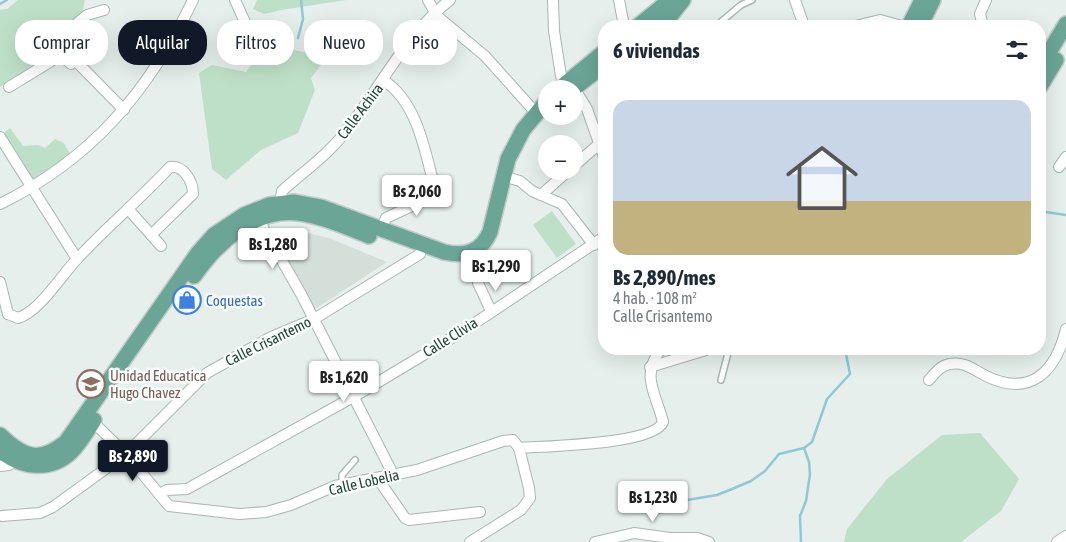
<!DOCTYPE html>
<html lang="es">
<meta charset="utf-8">
<style>
body{margin:0;font-family:"Asap Condensed",sans-serif;background:#f2f2f3;color:#1f2937;height:100vh;display:flex;flex-direction:column;font-size:19px;white-space:nowrap}
*{box-sizing:border-box;margin:0}
p{font-size:16px;color:#747a83}
.icon{flex:none;width:28px;height:28px;fill:none;stroke:currentColor;stroke-width:2;stroke-linecap:round;stroke-linejoin:round}
.map{position:relative;flex:1;overflow:hidden}
.side{position:absolute;left:598px;top:20px;width:448px;height:335px;display:flex;flex-direction:column;background:#fff;border-radius:20px;box-shadow:0 5px 20px #0002}
.side>*{flex:none}
.guide{position:absolute;left:15px;top:20px;width:475px;height:45px;display:flex;gap:10px}
.buttons{position:absolute;left:538px;top:80px;display:grid;gap:10px}
.buttons a{display:grid;place-items:center;width:45px;height:45px;border-radius:50%;background:#fff;box-shadow:0 5px 20px #0002;font-size:25px}
.price{position:absolute;translate:-50% -42px;padding:0 11px;border-radius:5px;background:#fff;color:#222;font-size:16px;line-height:32px;filter:drop-shadow(0 1px 2px #0008)}
.price::after{content:'';position:absolute;left:50%;top:30px;width:15px;height:11px;margin-left:-8px;background:inherit;clip-path:polygon(0 0,100% 0,50% 100%)}
.price.active{background:#111827;color:#fff}
ul{padding:0;list-style:none}
li{display:grid;align-content:center;gap:10px;height:265px;padding:0 15px}
li span{display:grid;place-items:center;height:155px;border-radius:15px;color:#555}
li>.icon{margin-inline-start:auto}
span .icon{width:90px;height:90px;fill:#fffc;stroke-width:1}
li b{font-size:21px}
h2{display:flex;justify-content:space-between;align-items:center;height:60px;padding:0 15px;font-size:21px}
.chip{padding:0 18px;border-radius:20px;background:#fff;box-shadow:0 5px 20px #0002;font-size:18px;line-height:45px}
.chip.active{background:#111827;color:#fff}
.map>svg:first-child{display:block}
</style>
<div class="map">
<svg width="1066" height="542" viewBox="0 0 1066 542">
<rect width="100%" height="100%" fill="#e6efeb"/>
<path fill="#d4dfda" d="M304 232 329 238 387 262 315 309 277 239Z"/>
<g fill="#bfe0c8">
<path d="M18 0H85L81 18 61 33 45 58 0 87V10L7 9Z"/>
<path d="M257 0H346L281 10 264 14 253 9Z"/>
<path d="M267 44 313 54 321 65 311 78 315 90 298 133 261 150 226 180 212 169 199 73 212 65 246 72Z"/>
<path d="M10 128 23 146 38 145 45 148 55 139 64 143 71 156 32 181 2 135Z"/>
<path d="M552 211 576 244 557 258 533 225Z"/>
<path d="M980 433 1019 479 1001 511 961 542H844L847 529 887 479 942 435Z"/>
</g>
<g fill="none" stroke-linecap="round" stroke-linejoin="round">
<g stroke="#8ec9d4" stroke-width="2.5">
<path d="M0 4 7 0"/>
<path d="M298 38 303 19 301 0"/>
<path d="M1039 211 1066 215"/>
<path d="M663 504 717 495 732 489 751 481 765 471 779 454 804 448 812 442 827 399 850 374 845 349"/>
<path d="M801 542 800 516 806 501 810 474 809 462 804 448"/>
</g>
<defs>
<g id="lane">
<path d="M716 26 741 5 752 0"/>
<path d="M721 380 729 349"/>
<path d="M342 485V475L355 460"/>
</g>
<g id="street">
<path d="M235 0 257 49"/>
<path d="M428 0 437 16 485 56 537 114"/>
<path d="M553 0 554 31 561 76 566 81"/>
<path d="M619 0 624 26"/>
<path d="M795 0 804 26"/>
<path d="M104 10 87 15 58 39V43L124 110"/>
<path d="M855 26 880 20 902 26"/>
<path d="M983 26 980 14 986 0"/>
<path d="M9 87 58 57 64 58 71 64"/>
<path d="M574 88 587 109 604 157"/>
<path d="M0 137 77 259"/>
<path d="M574 166 599 144"/>
<path d="M1059 167 1066 157"/>
<path d="M513 179 520 181 532 191 562 204 594 245"/>
<path d="M541 195 568 171"/>
<path d="M280 203 282 191C303 172 329 154 346 131 381 87 405 35 450 0"/>
<path d="M0 204C92 159 149 91 193 0"/>
<path d="M129 210 161 246"/>
<path d="M263 218 261 224 301 294 394 476"/>
<path d="M381 229 386 218 431 197 435 189C425 152 418 102 383 80"/>
<path d="M0 282 8 314"/>
<path d="M478 283 491 311"/>
<path d="M8 314 18 318C39 312 61 276 77 259 107 227 140 199 170 167 184 165 193 182 193 194L151 235"/>
<path d="M650 367 709 349"/>
<path d="M929 380C935 373 941 365 950 364 964 361 974 370 986 376 1031 398 1056 371 1066 329"/>
<path d="M93 422 126 454 169 506 239 514 266 512 291 505 335 486 417 470 503 441 513 440 519 448 529 488 530 498 521 510 470 542"/>
<path d="M519 448C544 446 654 445 663 422 656 393 640 376 661 349"/>
<path d="M0 466 9 465 14 461"/>
<path d="M378 479 405 518 409 520 480 512"/>
<path d="M159 494 167 490 187 489 355 396 460 333 604 237"/>
<path d="M2 516 40 513 53 507 126 454 207 373 271 337 314 319 420 254"/>
<path d="M595 542 634 533 670 538H697L709 542"/>
<path d="M1057 542 1066 536"/>
</g>
<g id="primary">
<path d="M638 26 670 0"/>
<path d="M656 26 671 15 683 0"/>
<path d="M909 26 922 0"/>
<path d="M920 26 933 0"/>
<path d="M1039 69 1066 24"/>
<path d="M1039 88 1056 60"/>
<path d="M559 89 604 52"/>
<path d="M573 89 604 65"/>
<path d="M194 276C217 243 254 208 298 213 322 216 346 227 369 236"/>
<path d="M0 435C23 457 39 464 66 442L198 253 214 235 244 215 269 205 294 202 321 207 444 252C465 257 481 252 490 232L508 159 523 130 546 102"/>
<path d="M0 450C20 468 50 472 71 452 80 443 87 431 94 420"/>
</g>
</defs>
<use href="#lane" stroke="#a8b8b2" stroke-width="8"/>
<use href="#street" stroke="#a8b8b2" stroke-width="12"/>
<use href="#primary" stroke="#c2cac8" stroke-width="18"/>
<use href="#lane" stroke="#fff" stroke-width="5"/>
<use href="#street" stroke="#fff" stroke-width="10"/>
<use href="#primary" stroke="#6aa596" stroke-width="15"/>
</g>
<defs>
<symbol id="shop-ring" viewBox="-11 -11 22 22"><circle r="9.5" fill="#f7fbf9" stroke="#3f7fe0" stroke-width="1.5"/><path d="M-5-2.5h2.3a2.7 3.5 0 0 1 5.4 0H5L5.5 6h-11ZM-1.5-2.5h3a1.5 2.3 0 0 0-3 0Z" fill="#3f7fe0"/></symbol>
<symbol id="school-ring" viewBox="-11 -11 22 22"><circle r="9.5" fill="#f7fbf9" stroke="#8d6e63" stroke-width="1.5"/><path d="M0-5L7-2L0 1L-7-2ZM-4 1L0 2.5L4 1V4Q0 6-4 4Z" fill="#8d6e63"/></symbol>
</defs>
<g fill-rule="evenodd">
<use href="#shop-ring" x="171" y="284" width="32" height="32"/>
<use href="#school-ring" x="75" y="368" width="32" height="32"/>
</g>
<g text-anchor="middle" dominant-baseline="central" stroke-width="5" stroke-linejoin="round" paint-order="stroke">
<g font-size="15" fill="#24423a" stroke="#f7fbf9">
<text transform="translate(360 111) rotate(-53)">Calle Achira</text>
<text transform="translate(450 337) rotate(-32)">Calle Clivia</text>
<text transform="translate(268 341) rotate(-26)">Calle Crisantemo</text>
<text transform="translate(364 482) rotate(-13)">Calle Lobelia</text>
</g>
<g font-size="15" fill="#366cbe" stroke="#f7fbf9" text-anchor="start">
<text x="206" y="300">Coquestas</text>
</g>
<g font-size="15" fill="#785e54" stroke="#f7fbf9" text-anchor="start">
<text x="110" y="375">Unidad Educatica<tspan x="110" dy="17">Hugo Chavez</tspan></text>
</g>
</g>
</svg>
<div class="buttons">
<a>+</a>
<a>−</a>
</div>
<b class="price" style="left:417px;top:217px">Bs 2,060</b>
<b class="price" style="left:273px;top:270px">Bs 1,280</b>
<b class="price" style="left:496px;top:292px">Bs 1,290</b>
<b class="price" style="left:344px;top:403px">Bs 1,620</b>
<b class="price active" style="left:133px;top:482px">Bs 2,890</b>
<b class="price" style="left:653px;top:523px">Bs 1,230</b>
<div class="guide">
<a class="chip">Comprar</a>
<a class="chip active">Alquilar</a>
<a class="chip">Filtros</a>
<a class="chip">Nuevo</a>
<a class="chip">Piso</a>
</div>
<section class="side">
<h2>6 viviendas<svg class="icon" aria-label="filters" viewBox="0 0 24 24"><path d="M4 7h16M4 17h16"/><circle cx="9" cy="7" r="2"/><circle cx="15" cy="17" r="2"/></svg></h2>
<ul>
<li><span style="background:linear-gradient(#c9d6e8 65%,#c2b280 0)"><svg class="icon" aria-label="home" viewBox="0 0 24 24"><path d="M3 11l9-7 9 7M6 9v11h12V9"/></svg></span><div><b>Bs 2,890/mes</b><p>4 hab. · 108 m²</p><p>Calle Crisantemo</p></div></li>
</ul>
</section>
</div>
